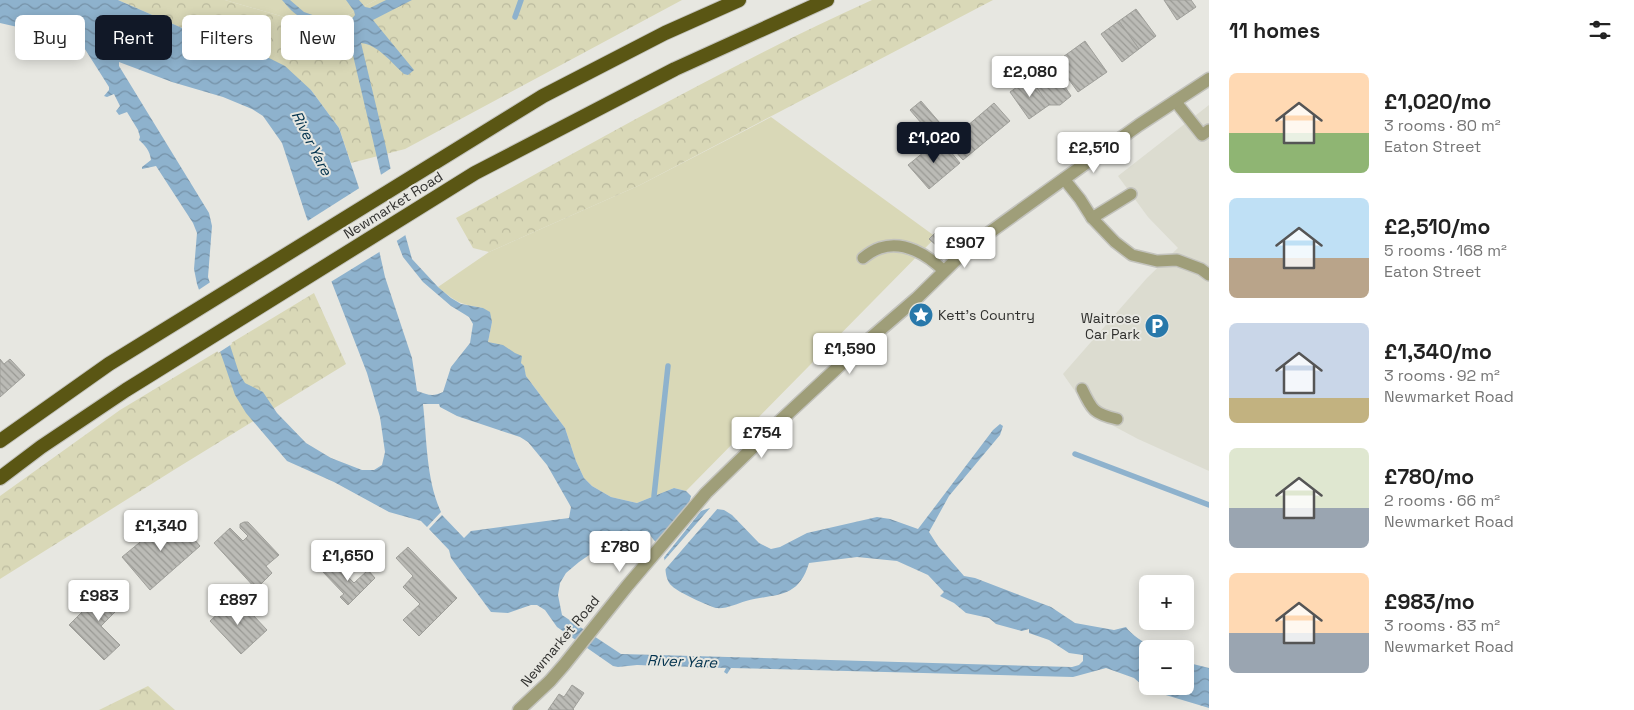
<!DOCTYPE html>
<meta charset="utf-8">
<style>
body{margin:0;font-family:"Space Grotesk",sans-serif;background:#f2f2f2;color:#222;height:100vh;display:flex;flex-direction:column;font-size:19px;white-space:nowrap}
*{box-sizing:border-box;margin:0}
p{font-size:16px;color:#767676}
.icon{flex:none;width:28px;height:28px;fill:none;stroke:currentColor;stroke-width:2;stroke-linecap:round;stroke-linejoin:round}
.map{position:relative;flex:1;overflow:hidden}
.sheet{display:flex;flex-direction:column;background:#fff;width:425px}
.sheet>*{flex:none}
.hud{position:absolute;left:15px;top:15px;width:475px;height:45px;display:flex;gap:10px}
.controls{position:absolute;left:1139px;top:575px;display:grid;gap:10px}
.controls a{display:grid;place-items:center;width:55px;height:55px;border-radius:8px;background:#fff;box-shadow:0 2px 12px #0003;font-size:25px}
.price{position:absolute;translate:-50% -42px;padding:0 11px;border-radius:5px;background:#fff;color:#222;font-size:16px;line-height:32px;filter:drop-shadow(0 1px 2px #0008)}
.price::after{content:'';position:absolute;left:50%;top:30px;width:15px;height:11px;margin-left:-8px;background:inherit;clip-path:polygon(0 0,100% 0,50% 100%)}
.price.selected{background:#111827;color:#fff}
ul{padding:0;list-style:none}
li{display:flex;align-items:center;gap:15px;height:125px;padding:0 20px}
li span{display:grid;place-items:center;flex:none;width:140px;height:100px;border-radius:8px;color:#555}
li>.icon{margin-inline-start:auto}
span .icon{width:60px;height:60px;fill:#fffc;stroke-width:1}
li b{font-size:21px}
h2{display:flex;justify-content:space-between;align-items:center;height:60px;padding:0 20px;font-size:21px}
.pill{padding:0 18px;border-radius:8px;background:#fff;box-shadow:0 2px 12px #0003;font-size:18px;line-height:45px}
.pill.selected{background:#111827;color:#fff}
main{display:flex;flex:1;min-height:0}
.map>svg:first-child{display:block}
</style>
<main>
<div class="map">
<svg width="1209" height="710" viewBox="0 0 1209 710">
<defs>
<pattern id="forest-crowns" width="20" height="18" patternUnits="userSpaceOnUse" patternTransform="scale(1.25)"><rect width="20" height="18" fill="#d9d8b7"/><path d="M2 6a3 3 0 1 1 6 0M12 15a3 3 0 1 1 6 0" fill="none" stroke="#bbba9e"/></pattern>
<pattern id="water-waves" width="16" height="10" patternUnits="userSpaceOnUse" patternTransform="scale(1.25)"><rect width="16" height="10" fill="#8eb2cd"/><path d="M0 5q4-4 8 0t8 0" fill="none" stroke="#7591a7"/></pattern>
<pattern id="building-back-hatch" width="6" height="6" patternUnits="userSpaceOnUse" patternTransform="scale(1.25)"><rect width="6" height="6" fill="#bbbbb6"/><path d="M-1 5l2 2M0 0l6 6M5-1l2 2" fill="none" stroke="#999994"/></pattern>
</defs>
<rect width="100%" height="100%" fill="#e7e7e1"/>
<path fill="#dcdcd0" d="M1209 105V471L1138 439 1091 414 1063 374 1147 278 1178 248 1148 217 1118 176Z"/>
<g fill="#d9d8b7">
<path d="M225 0H376L318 31 284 17Z"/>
<path d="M771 117 936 237 686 491 674 488 637 503 611 497 592 486 584 478 576 461 565 428 526 376C521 354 508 347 488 342L492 322 483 308C459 304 456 302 438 287L489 252 640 185Z"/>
</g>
<g fill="url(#forest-crowns)">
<path d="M118 0H225L284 17 318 31 376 0H682L405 149 351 163 339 128 311 90 257 52 189 31Z"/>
<path d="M872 0H993L640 185 489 252 473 248 456 218C593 143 730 64 872 0Z"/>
<path d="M314 293 346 364 177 468 0 579V496L120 410Z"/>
<path d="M148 686 175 710H99Z"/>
</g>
<path fill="url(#water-waves)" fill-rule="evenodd" d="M0 0H118L189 31 257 52 285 66 311 90 339 128 358 185 379 250 385 277 412 358 417 391C428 395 433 397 443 392L451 367 470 343 473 324 469 317 451 306 423 282 403 257 396 239 352 51C342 26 323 30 302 18 294 14 288 7 282 0H290L304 12 338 24 350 21 355 15 354 11 346 0H359L365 7 370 8 386 0H412L373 20 414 70 408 75 404 74C392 63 377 44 361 43L385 143 405 234 412 259 438 287 451 298 461 304 483 308 490 312 492 322 488 342 503 345 515 353 522 356 521 363 524 366 526 376 565 428 576 461 584 478 592 486 611 497 637 503 674 488 686 491 702 507 724 510 732 515 759 543 771 549 780 547 807 533 877 517 890 519 918 529 993 430 1000 424 1003 426 1000 435 949 496 929 532 938 546 964 576 975 578 1051 607 1075 623 1114 630 1126 627C1131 635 1145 642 1152 649H1148V686H1185V662L1209 668V708L1159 693 1156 690 1147 689 1134 678 1106 668 1073 677 731 668 727 674 724 672 726 668 637 665 618 667 613 666 557 627 545 610 537 605H531L508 613 491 612 451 558 449 550 429 529 442 515 464 538 471 531 569 518 571 507 547 465 528 442 520 437 457 416 440 407 439 404H423C427 440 426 479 441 512L427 527 421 521 389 512 334 482 287 461 246 413 235 395 197 284 194 269 197 233 193 223 156 166 142 169V167L151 160C150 151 145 145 139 140L140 137 138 130 127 112 119 115 116 111 120 106 114 94 107 97 104 96 109 90V87L83 46 57 36 0 23ZM119 62 172 82 223 97 252 109 263 116 282 143 306 216 367 373 380 417 385 452 382 465 374 470H362L331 458 306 443 277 413 263 392 245 383 239 373 208 277 212 226 209 213 119 66ZM650 535C654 541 661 547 663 554 667 564 663 578 672 586 677 592 709 606 716 608 727 609 736 604 746 601 775 593 798 600 809 563L857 557 897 561 928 575 944 592 940 596 954 603 966 613 989 618 996 624 1022 631 1029 629V633L1049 640 1069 653 1083 655V661L1079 665 1072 667 621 654 562 615 558 595 560 583 566 573 579 562 595 551 617 548Z"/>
<g fill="#e7e7e1">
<path d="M393 167 407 234 395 242 379 176Z"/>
<path d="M361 187 381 251 329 283 306 222Z"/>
<path d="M212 281 232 344 218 353 197 291Z"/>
<path d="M692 493 703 504 719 507 663 572 662 563 710 508 701 511 662 560 661 554 654 544 689 503Z"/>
</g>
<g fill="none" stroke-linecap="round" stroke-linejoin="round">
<g stroke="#8eb2cd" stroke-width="5.5">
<path d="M515 17 521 0"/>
<path d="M1075 454 1209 505"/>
<path d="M654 496 668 366"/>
</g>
</g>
<g fill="url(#building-back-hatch)" stroke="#9f9f9a">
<path d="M1164 0H1191L1196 7 1177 20Z"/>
<path d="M1136 9 1156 36 1139 49 1119 21Z"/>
<path d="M1119 21 1139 49 1122 62 1101 34Z"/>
<path d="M1085 41 1107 72 1078 92 1056 62Z"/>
<path d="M1050 64 1071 96 1060 105H1049L1030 78Z"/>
<path d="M1030 78 1049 105 1029 119 1010 92Z"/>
<path d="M921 101 953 138 994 103 1010 121 963 160 940 134 935 139 910 110Z"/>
<path d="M940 139 960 163 929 189 908 165Z"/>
<path d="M936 232 943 238 937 246 929 239Z"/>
<path d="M0 359 4 364 10 359 25 375 0 397Z"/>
<path d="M173 515 200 546 150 590 122 557Z"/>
<path d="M244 522H248L279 555 266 566 272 573 256 589 214 543 230 528 243 541 248 536 240 528V524Z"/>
<path d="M408 547 457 598 419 636 403 620 420 604 403 587 413 576 396 558Z"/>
<path d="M333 561 354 583 368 570 375 578 348 605 340 597 344 594 322 571Z"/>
<path d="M109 585 126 601 101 626 120 645 104 660 69 625Z"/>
<path d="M236 597 267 630 241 654 210 621Z"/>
<path d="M572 685 584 693 573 709 574 710H548L559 694 564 697Z"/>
</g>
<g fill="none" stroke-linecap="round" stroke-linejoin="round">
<defs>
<g id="service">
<path d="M1175 101 1202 135 1209 130"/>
<path d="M1064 179 1080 199 1092 218 1115 242 1132 255 1157 261 1177 260 1201 269 1209 275"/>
<path d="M1092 218 1131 194"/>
<path d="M863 258C868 254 874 250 880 248 904 240 928 255 944 271"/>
<path d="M1082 389C1092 410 1094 414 1117 419"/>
</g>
<path id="tertiary" d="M519 710 550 681 564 665 628 585 706 493 781 420 851 355 917 298 968 248 1139 125 1209 79"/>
<g id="trunk">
<path d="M0 441 109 364 543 96 665 33 739 0"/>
<path d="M0 478 41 447 126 390 475 173 675 69 827 0"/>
</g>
</defs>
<use href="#service" stroke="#c3c3bd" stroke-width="14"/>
<use href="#tertiary" stroke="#c3c3bd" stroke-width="15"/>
<use href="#trunk" stroke="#c3c3bd" stroke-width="16"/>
<use href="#service" stroke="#9f9e79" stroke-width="11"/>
<use href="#tertiary" stroke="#9f9e79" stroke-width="12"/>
<use href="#trunk" stroke="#5a5614" stroke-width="14"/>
</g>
<defs>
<symbol id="sight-disc" viewBox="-11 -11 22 22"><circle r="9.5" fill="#2878aa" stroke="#e7e7e1"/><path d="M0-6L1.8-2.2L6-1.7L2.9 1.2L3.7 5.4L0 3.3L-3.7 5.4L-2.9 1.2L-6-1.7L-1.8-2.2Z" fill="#fff"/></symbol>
<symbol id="parking-disc" viewBox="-11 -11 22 22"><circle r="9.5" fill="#2878aa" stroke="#e7e7e1"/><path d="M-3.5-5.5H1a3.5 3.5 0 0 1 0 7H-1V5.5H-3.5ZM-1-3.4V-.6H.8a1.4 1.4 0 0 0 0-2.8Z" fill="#fff"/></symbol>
</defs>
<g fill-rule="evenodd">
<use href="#sight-disc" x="907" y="301" width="28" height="28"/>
<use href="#parking-disc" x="1143" y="312" width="28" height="28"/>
</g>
<g text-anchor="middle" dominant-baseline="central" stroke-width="4" stroke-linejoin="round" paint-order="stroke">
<g font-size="14" fill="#31312f" stroke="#e7e7e1">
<text transform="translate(393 205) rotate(-32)">Newmarket Road</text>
<text transform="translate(560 641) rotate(-50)">Newmarket Road</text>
</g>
<g font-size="14" fill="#31312f" stroke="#e7e7e1" text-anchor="start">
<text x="938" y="315">Kett's Country</text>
<text x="1140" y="318" text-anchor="end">Waitrose<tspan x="1140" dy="16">Car Park</tspan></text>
</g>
<g font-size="15" font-style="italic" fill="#03334e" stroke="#e7e7e1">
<text transform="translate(312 143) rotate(63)">River Yare</text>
<text transform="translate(682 661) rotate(2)">River Yare</text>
</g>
</g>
</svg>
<div class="controls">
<a>+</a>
<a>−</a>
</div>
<b class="price" style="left:1030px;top:98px">£2,080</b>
<b class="price selected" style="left:934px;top:164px">£1,020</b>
<b class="price" style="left:1094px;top:174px">£2,510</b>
<b class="price" style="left:965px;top:269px">£907</b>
<b class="price" style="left:850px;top:375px">£1,590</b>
<b class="price" style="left:762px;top:459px">£754</b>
<b class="price" style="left:161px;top:552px">£1,340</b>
<b class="price" style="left:620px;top:573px">£780</b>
<b class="price" style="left:348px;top:582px">£1,650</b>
<b class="price" style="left:99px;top:622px">£983</b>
<b class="price" style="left:238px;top:626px">£897</b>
<div class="hud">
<a class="pill">Buy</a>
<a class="pill selected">Rent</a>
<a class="pill">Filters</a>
<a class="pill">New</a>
</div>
</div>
<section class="sheet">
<h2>11 homes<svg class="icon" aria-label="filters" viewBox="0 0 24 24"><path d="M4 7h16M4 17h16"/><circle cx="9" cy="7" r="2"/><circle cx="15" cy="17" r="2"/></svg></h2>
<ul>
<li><span style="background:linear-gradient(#ffd9b3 60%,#8fb573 0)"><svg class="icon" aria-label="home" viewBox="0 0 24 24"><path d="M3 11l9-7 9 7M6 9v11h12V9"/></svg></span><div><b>£1,020/mo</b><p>3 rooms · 80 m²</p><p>Eaton Street</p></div></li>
<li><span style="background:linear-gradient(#bfe0f5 60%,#b9a48a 0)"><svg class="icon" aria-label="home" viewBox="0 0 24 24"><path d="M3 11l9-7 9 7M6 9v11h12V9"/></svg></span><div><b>£2,510/mo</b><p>5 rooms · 168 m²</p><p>Eaton Street</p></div></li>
<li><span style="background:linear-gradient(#c9d6e8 75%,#c2b280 0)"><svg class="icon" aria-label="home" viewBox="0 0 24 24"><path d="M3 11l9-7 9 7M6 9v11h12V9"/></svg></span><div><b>£1,340/mo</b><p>3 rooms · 92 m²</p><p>Newmarket Road</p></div></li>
<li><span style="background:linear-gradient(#dfe7d0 60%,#9aa5b1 0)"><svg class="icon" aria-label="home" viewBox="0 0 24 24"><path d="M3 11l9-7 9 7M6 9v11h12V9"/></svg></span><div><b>£780/mo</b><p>2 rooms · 66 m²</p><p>Newmarket Road</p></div></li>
<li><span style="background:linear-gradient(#ffd9b3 60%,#9aa5b1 0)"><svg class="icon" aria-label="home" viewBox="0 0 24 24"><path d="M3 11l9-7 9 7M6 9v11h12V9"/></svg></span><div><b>£983/mo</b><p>3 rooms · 83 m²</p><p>Newmarket Road</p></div></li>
</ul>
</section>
</main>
